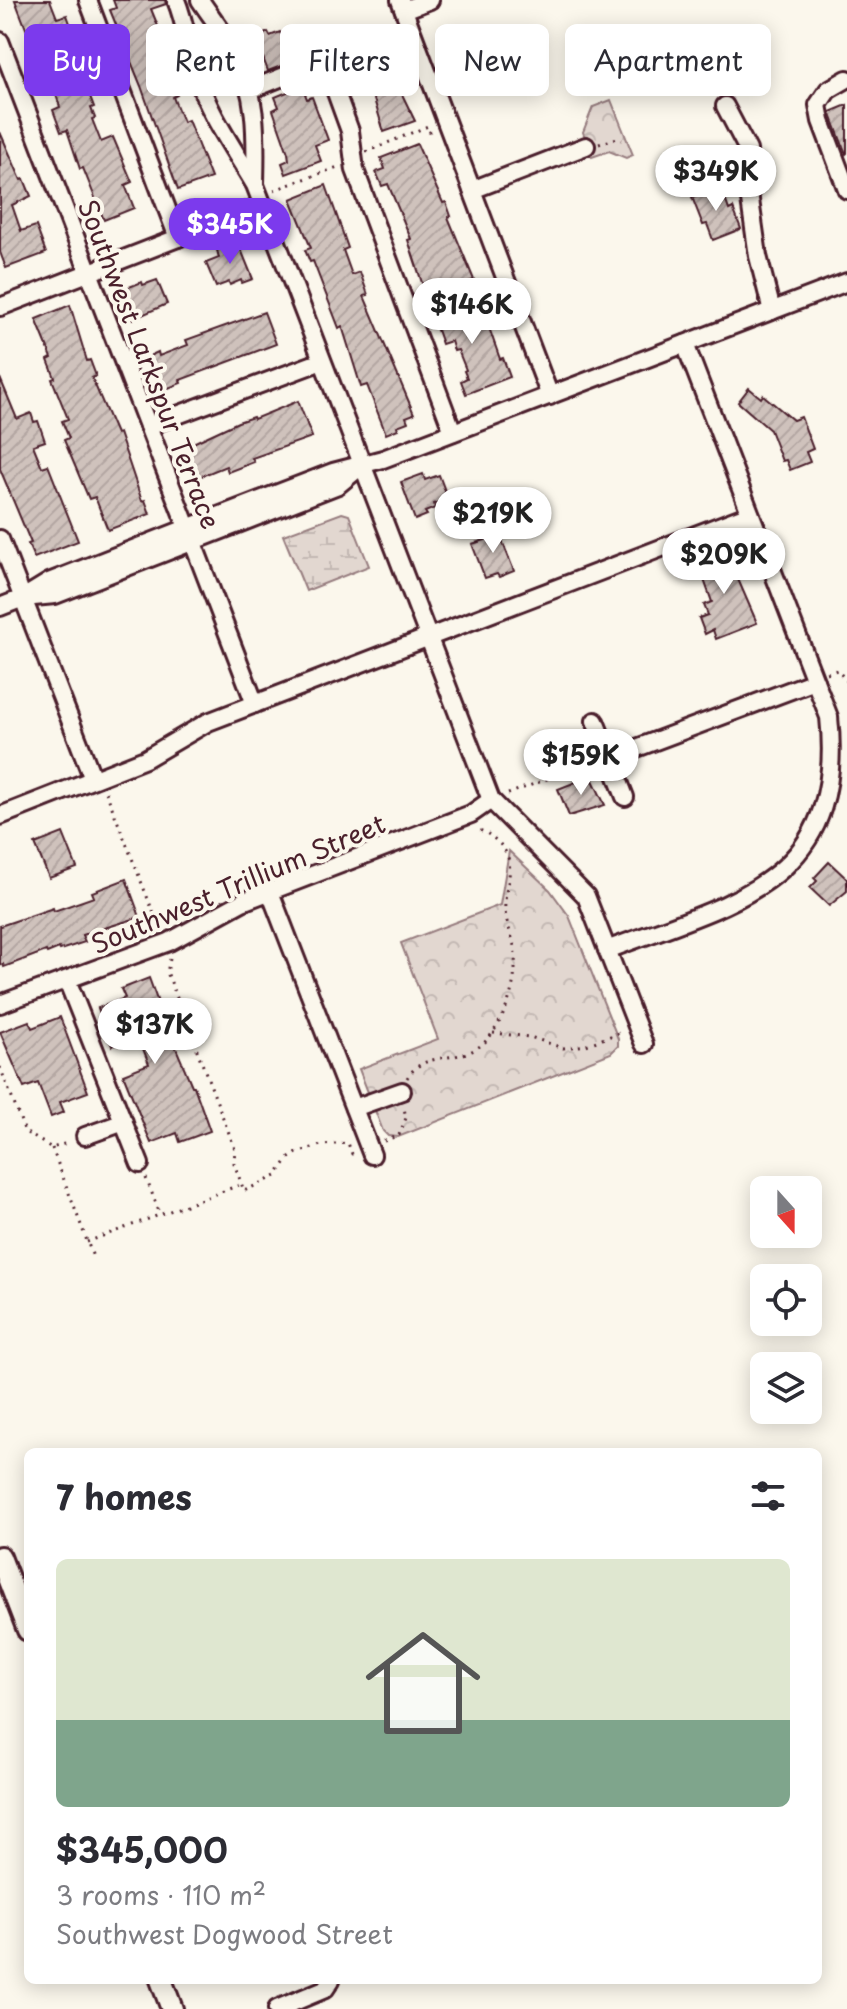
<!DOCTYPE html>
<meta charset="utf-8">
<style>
body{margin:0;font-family:"Playpen Sans",sans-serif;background:#f7f7f7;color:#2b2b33;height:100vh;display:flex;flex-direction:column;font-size:30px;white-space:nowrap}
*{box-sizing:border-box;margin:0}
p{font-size:26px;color:#7c7c81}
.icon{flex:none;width:44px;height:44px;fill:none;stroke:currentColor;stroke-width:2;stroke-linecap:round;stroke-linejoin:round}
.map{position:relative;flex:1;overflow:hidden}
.side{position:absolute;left:24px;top:1448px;width:798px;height:536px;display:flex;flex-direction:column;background:#fff;border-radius:12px;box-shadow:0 4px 20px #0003}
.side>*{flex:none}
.hud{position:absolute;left:24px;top:24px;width:800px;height:72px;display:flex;gap:16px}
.needle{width:52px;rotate:159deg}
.controls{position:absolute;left:750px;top:1176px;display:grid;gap:16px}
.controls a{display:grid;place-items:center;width:72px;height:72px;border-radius:12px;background:#fff;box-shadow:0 4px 20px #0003;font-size:40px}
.price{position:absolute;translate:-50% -68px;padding:0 18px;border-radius:28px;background:#fff;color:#222;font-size:26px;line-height:52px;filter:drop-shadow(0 2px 4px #0008)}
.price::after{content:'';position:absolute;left:50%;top:48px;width:24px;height:18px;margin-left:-12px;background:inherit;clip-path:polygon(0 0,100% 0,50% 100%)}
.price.selected{background:#7c3aed;color:#fff}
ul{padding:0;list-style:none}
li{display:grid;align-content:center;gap:16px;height:424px;padding:0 32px}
li span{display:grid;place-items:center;height:248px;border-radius:12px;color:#555}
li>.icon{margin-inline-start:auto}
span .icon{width:144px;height:144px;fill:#fffc;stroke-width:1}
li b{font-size:34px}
h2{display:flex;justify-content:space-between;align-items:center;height:96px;padding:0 32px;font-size:34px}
.chip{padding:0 28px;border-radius:12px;background:#fff;box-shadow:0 4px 20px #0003;font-size:28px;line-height:72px}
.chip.selected{background:#7c3aed;color:#fff}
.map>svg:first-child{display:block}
</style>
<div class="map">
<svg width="847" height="2009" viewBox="0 0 847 2009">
<defs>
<pattern id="wetland-marsh" width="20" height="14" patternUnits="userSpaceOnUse" patternTransform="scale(2)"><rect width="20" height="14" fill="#e2d7d0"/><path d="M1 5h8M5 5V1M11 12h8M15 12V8" fill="none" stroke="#c3b8b3"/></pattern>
<pattern id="park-crowns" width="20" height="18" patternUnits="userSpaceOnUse" patternTransform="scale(2)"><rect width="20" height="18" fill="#e2d7d0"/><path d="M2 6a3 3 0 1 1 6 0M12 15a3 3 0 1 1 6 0" fill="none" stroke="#c3b8b3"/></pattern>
<pattern id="building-hatch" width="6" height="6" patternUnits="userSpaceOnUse" patternTransform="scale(2)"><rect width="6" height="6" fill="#cfc2bc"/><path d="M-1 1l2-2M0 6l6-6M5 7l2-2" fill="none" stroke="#b3a6a2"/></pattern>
</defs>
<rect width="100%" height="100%" fill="#fbf7ec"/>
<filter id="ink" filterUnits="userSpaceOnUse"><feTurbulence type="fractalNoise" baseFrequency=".0125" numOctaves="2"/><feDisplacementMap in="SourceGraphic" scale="16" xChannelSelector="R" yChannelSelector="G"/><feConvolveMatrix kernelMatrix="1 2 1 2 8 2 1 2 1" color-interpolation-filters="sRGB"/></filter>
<g filter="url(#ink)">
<path fill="url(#wetland-marsh)" stroke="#967b7e" stroke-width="2" d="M342 513 349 515 369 566 306 591 283 535Z"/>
<g fill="url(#park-crowns)" stroke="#967b7e" stroke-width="2">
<path d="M611 100 633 155 626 158 609 151 592 157 583 132 593 107Z"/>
<path d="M509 851 550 890 569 916 618 1039V1046L611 1053 398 1137 388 1136 383 1131 359 1069 438 1039 401 943 500 905Z"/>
</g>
<g fill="url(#building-hatch)" stroke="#4a1f2b" stroke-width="2">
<path d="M15 0H50L57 18 67 15 72 29 67 30 77 55 89 51 93 62 84 66 93 89 88 91 94 107 91 108 95 118 92 119 101 142 113 137 132 182 125 185 134 208 104 220 83 168 80 169 67 130 61 132 53 110 60 107 47 67 35 37 30 39Z"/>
<path d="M113 0H165L166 4 151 9 162 36 159 37 168 60 164 61 177 95 173 97 183 122 188 120 211 178 178 190 141 86 110 10 116 8Z"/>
<path d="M268 32 270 36 280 32 282 36 289 34 297 60 268 71 263 58 257 61 252 47 258 45 255 38Z"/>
<path d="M709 49 721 81 686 94 674 62Z"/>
<path d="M302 86 307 99 312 97 328 140 315 145 321 161 286 174 282 163 289 160 288 153 273 110 279 107 275 97Z"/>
<path d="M398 86 415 121 384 132 373 96Z"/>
<path d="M847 105V153L846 154 830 112Z"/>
<path d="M0 132 21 180 24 179 31 196 12 205 21 231 36 226 46 253 6 268 0 252Z"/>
<path d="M417 144 443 203 446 202 451 216 448 217 474 280 427 298 408 240 411 239 388 184 382 186 376 172 385 169 381 158Z"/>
<path d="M326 185 348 248 343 250 352 275 360 272 368 295 364 296 414 414 406 417 408 422 397 426 398 429 386 434 367 385 361 387 342 326 339 328 313 261 310 262 305 250 311 248 291 199Z"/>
<path d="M716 187H721L729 210 733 208 741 229 713 240 707 224 703 225 692 197Z"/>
<path d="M238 242 253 279 242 283 241 280 230 285 229 282 216 287 206 263 219 258 217 250Z"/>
<path d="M157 280 167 304 133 319 121 290 142 282 143 285Z"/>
<path d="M480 302 500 359 503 358 510 377 466 394 461 381 467 378 464 371 466 370 458 350 454 351 451 341 442 344 432 316Z"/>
<path d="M70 305 87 361 90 360 96 376 92 378 116 434 119 433 142 501 145 500 150 514 108 530 95 497 89 499 64 440 69 438 62 421 68 419 52 379 55 378 48 360 52 358 36 319Z"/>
<path d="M264 312 276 344 180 380 181 383 161 391 147 357 158 352 159 356 188 345 186 340Z"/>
<path d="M0 378 17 419 31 413 34 422 38 421 45 441 33 445 42 467 48 465 78 541 34 558 28 544 31 543 0 469Z"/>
<path d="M749 388 761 398 763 395 793 420 801 417 813 449 806 452 810 462 790 470 786 460 782 461 770 430 738 402Z"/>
<path d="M298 401 312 437 252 458 254 462 228 472 226 466 194 479 180 444 192 440 193 443 238 422 253 417 254 419Z"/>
<path d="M423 474 425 480 439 475 448 499 434 504 435 508 425 512 427 515 415 520 401 482Z"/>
<path d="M497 528 514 571 499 577 497 574 485 578 472 544 485 540 482 533Z"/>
<path d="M731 547 739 568 734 570 757 623 716 639 713 630 705 634 699 618 708 615 704 605 712 602 697 560Z"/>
<path d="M591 776 605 805 569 816 558 789Z"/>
<path d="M63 833 77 868 49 878 35 844Z"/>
<path d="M829 862 847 879V891L829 906 810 888 817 881 814 878Z"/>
<path d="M126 879 140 917 82 935 85 942 60 950 59 948 47 953 46 951 4 967 3 964 0 965V926L53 908 54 911 94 897 92 892Z"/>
<path d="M149 978 160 1008 166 1020 169 1019 173 1031 170 1032 178 1053 192 1086H194L210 1131 180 1142 177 1133 151 1143 123 1074 149 1064 138 1036 112 1046 98 1008 125 998 121 989Z"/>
<path d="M60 1017 88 1092 60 1102 64 1112 51 1117 38 1083 24 1088 0 1032 29 1021 32 1028Z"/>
</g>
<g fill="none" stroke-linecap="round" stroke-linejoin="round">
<defs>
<g id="minor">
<path d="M88 0 178 238"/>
<path d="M176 0C186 24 188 49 196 73 208 113 234 149 255 185L491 800 586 896 644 1044"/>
<path d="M200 0C212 18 225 34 235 53 258 94 256 138 255 183"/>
<path d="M400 0 550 396"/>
<path d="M404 10 430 0"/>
<path d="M0 41 255 704"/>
<path d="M847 79 828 90 818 105 821 121 847 190"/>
<path d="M250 90 297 71 309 69 321 71 334 87 350 131 355 170 453 432"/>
<path d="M725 106 748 150 750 200 758 256 772 311"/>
<path d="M472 190 586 146"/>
<path d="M0 307 263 205"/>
<path d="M148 426 322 361"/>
<path d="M361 466 338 485 55 595 23 598 49 582 187 528 333 472 383 459 847 282"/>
<path d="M0 539 93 779"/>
<path d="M0 607 23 598"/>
<path d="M595 721 625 797"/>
<path d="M610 758 815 681"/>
<path d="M0 816 145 759 208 722 750 514"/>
<path d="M270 892 372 1155"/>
<path d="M607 950C729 903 847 884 829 717L685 344"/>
<path d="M67 980 140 1164"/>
<path d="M0 1004 169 942 242 902 471 814 491 800"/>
<path d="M354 1108 402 1091"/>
<path d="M85 1136 124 1122"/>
<path d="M277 2009 325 1989 331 1980"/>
</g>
<g id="major">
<path d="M0 1557 28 1630"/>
<path d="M161 1980 172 2009"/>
</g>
</defs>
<use href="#minor" stroke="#4a1f2b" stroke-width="22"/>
<use href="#major" stroke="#4a1f2b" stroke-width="26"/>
<g stroke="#4a1f2b" stroke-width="3" stroke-dasharray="2 6" stroke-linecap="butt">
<path d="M599 144 617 138 622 140"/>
<path d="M366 152 428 126 431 135"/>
<path d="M274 190 338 167"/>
<path d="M827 673 837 670 847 681"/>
<path d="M106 792 159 927 144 933"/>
<path d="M508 794 594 761"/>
<path d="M170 959 167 972 235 1149 234 1163 244 1191 276 1176 288 1159 297 1153 321 1145 348 1143 352 1154 355 1153"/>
<path d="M493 1033 530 1037 563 1048 586 1045 624 1031"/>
<path d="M0 1067 25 1132 52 1148 70 1142"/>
<path d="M407 1078C428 1045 465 1070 491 1035 510 1010 520 971 513 941 510 931 506 921 505 911 503 884 521 864 497 841 490 835 484 831 476 829"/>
<path d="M384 1141 399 1135 406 1118 404 1108"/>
<path d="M52 1148 93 1257"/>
<path d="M146 1178 160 1214"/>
<path d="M87 1242 242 1184"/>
</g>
<use href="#minor" stroke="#fbf7ec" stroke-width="16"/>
<use href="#major" stroke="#fbf7ec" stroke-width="20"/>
</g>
</g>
<g text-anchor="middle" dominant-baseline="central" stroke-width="8" stroke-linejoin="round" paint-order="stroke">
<g font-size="26" fill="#4a1f2b" stroke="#fbf7ec">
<text transform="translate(150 364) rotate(69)">Southwest Larkspur Terrace</text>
<text transform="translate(238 883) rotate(-23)">Southwest Trillium Street</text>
</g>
</g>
</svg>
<div class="controls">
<a><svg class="needle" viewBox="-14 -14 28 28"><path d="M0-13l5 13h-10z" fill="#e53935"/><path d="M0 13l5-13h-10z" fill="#7c7c81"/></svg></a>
<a><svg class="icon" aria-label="locate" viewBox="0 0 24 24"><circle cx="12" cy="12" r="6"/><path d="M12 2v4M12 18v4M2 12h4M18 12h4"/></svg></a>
<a><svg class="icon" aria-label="layers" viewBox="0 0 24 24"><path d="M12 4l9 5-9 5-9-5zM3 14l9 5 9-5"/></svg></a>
</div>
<b class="price" style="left:716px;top:213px">$349K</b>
<b class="price selected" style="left:230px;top:266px">$345K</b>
<b class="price" style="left:472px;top:346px">$146K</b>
<b class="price" style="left:493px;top:555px">$219K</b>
<b class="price" style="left:724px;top:596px">$209K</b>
<b class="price" style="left:581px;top:797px">$159K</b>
<b class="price" style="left:155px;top:1066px">$137K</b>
<div class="hud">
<a class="chip selected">Buy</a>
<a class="chip">Rent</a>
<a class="chip">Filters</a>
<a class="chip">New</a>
<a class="chip">Apartment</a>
</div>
<section class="side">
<h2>7 homes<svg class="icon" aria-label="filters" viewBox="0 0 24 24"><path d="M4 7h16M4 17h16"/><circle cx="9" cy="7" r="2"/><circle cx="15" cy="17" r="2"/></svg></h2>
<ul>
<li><span style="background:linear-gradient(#dfe7d0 65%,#7fa58c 0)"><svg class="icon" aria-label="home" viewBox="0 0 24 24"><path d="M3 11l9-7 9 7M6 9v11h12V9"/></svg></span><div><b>$345,000</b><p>3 rooms · 110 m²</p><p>Southwest Dogwood Street</p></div></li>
</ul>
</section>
</div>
